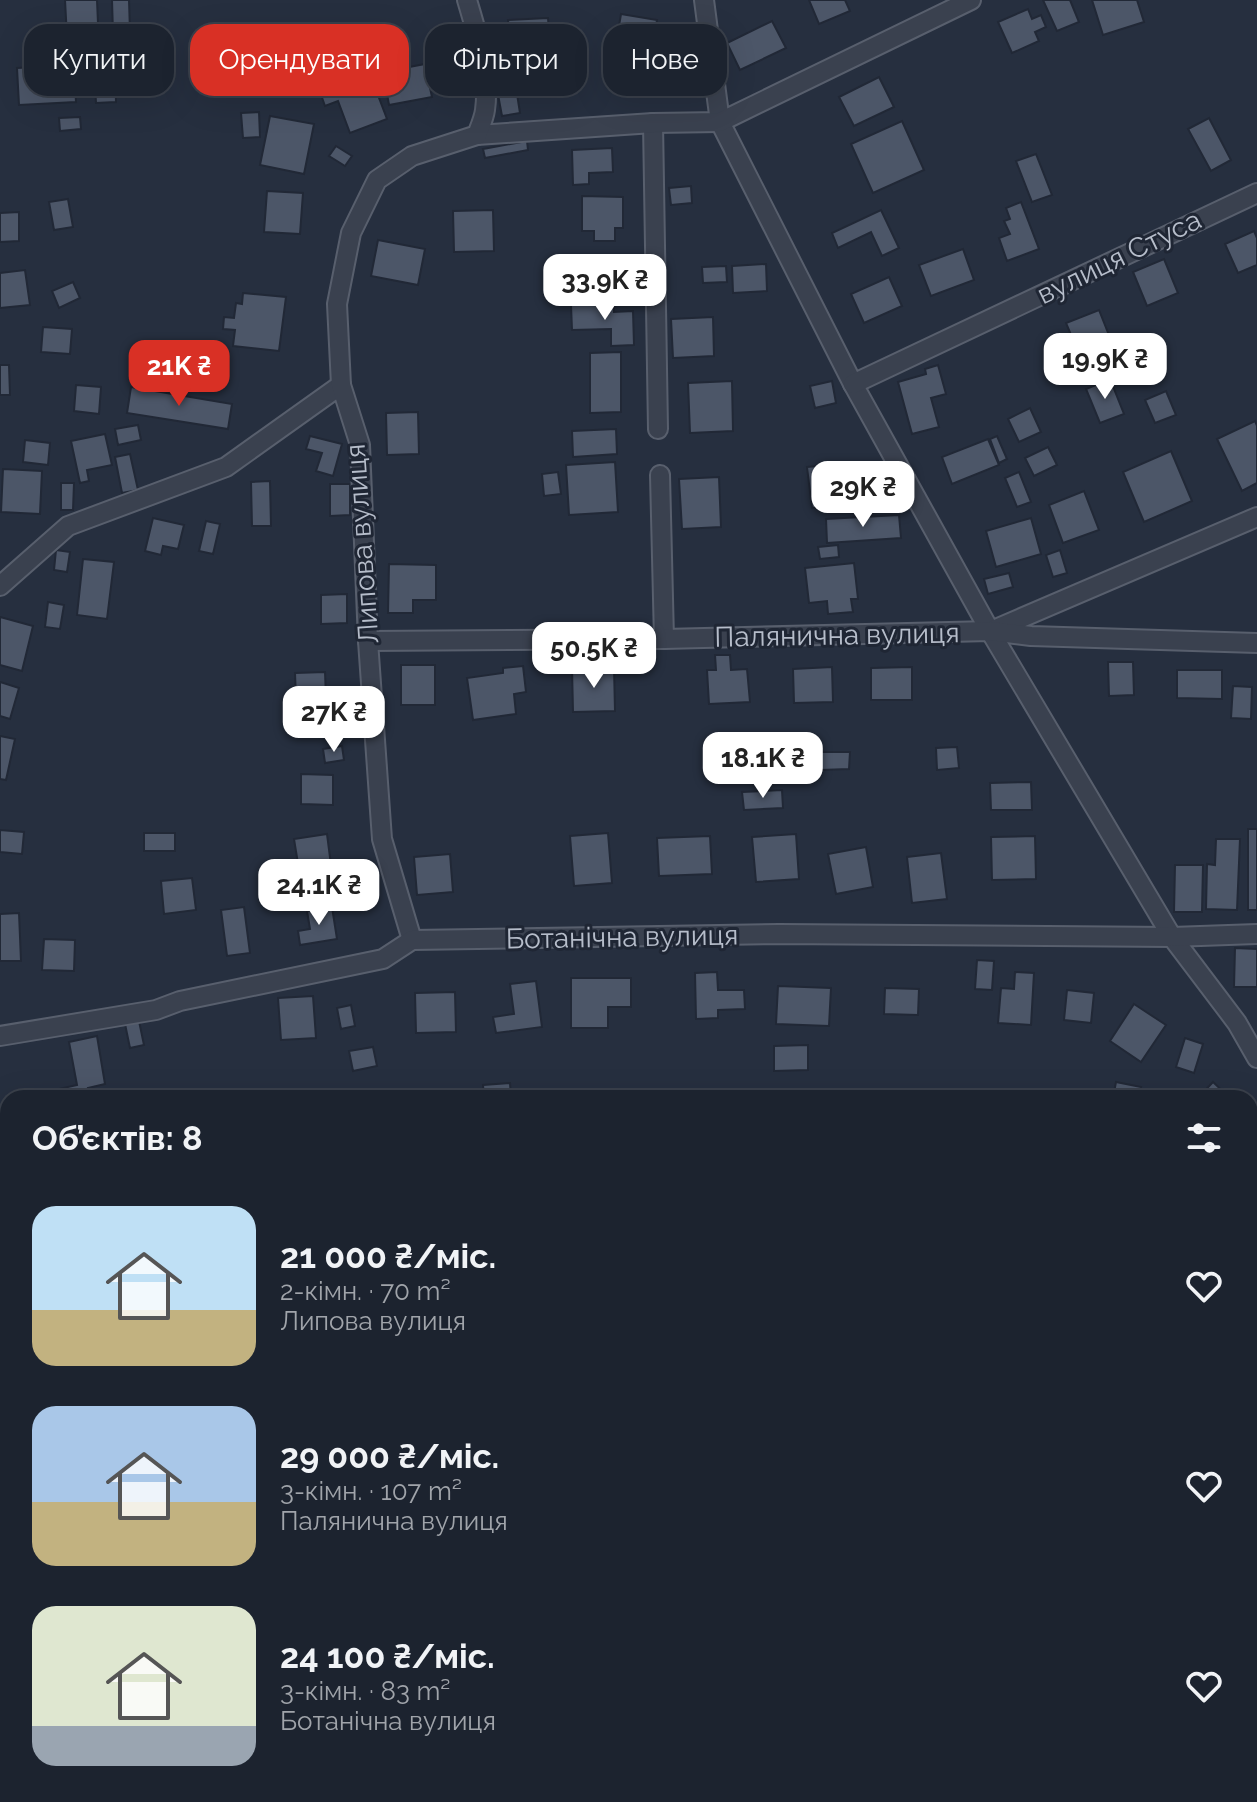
<!DOCTYPE html>
<html lang="uk">
<meta charset="utf-8">
<style>
body{margin:0;font-family:Raleway,sans-serif;background:#292f3b;color:#f1f3f6;height:100vh;display:flex;flex-direction:column;font-size:30px;white-space:nowrap}
*{box-sizing:border-box;margin:0}
p{font-size:26px;color:#a0a4aa}
.icon{flex:none;width:44px;height:44px;fill:none;stroke:currentColor;stroke-width:2;stroke-linecap:round;stroke-linejoin:round}
.map{position:relative;flex:1;overflow:hidden}
.details{position:absolute;left:0px;top:1090px;width:1258px;height:712px;display:flex;flex-direction:column;background:#1c232f;border-radius:24px 24px 0 0;box-shadow:0 8px 32px #0002,0 0 0 2px #3a404b}
.details>*{flex:none}
.top-card{position:absolute;left:24px;top:24px;width:800px;height:72px;display:flex;gap:16px}
.price{position:absolute;translate:-50% -68px;padding:0 18px;border-radius:16px;background:#fff;color:#222;font-size:26px;line-height:52px;filter:drop-shadow(0 2px 4px #0008)}
.price::after{content:'';position:absolute;left:50%;top:48px;width:24px;height:18px;margin-left:-12px;background:inherit;clip-path:polygon(0 0,100% 0,50% 100%)}
.price.active{background:#d93025;color:#fff}
ul{padding:0;list-style:none}
li{display:flex;align-items:center;gap:24px;height:200px;padding:0 32px}
li span{display:grid;place-items:center;flex:none;width:224px;height:160px;border-radius:24px;color:#555}
li>.icon{margin-inline-start:auto}
span .icon{width:96px;height:96px;fill:#fffc;stroke-width:1}
li b{font-size:34px}
h2{display:flex;justify-content:space-between;align-items:center;height:96px;padding:0 32px;font-size:34px}
.chip{padding:0 28px;border-radius:24px;background:#1c232f;box-shadow:0 8px 32px #0002,0 0 0 2px #3a404b;font-size:28px;line-height:72px}
.chip.active{background:#d93025;color:#fff}
.map>svg:first-child{display:block}
</style>
<div class="map">
<svg width="1257" height="1802" viewBox="0 0 1257 1802">
<rect width="100%" height="100%" fill="#262f3f"/>
<g fill="#4c5668" stroke="#212836" stroke-width="2">
<path d="M65 0H97L98 23H106V36L67 37Z"/>
<path d="M112 0H129L130 32 113 33Z"/>
<path d="M809 0H845L850 11 819 24Z"/>
<path d="M1043 0H1070L1079 22 1057 31Z"/>
<path d="M1092 0H1137L1144 22 1103 35Z"/>
<path d="M1028 9 1032 19 1041 15 1046 27 1035 32 1039 41 1012 53 998 22Z"/>
<path d="M621 14 657 20 652 50 616 44Z"/>
<path d="M548 18 550 44 521 46V55L511 56 508 20Z"/>
<path d="M772 21 786 48 740 70 727 43Z"/>
<path d="M320 52 327 68 304 78 297 63Z"/>
<path d="M464 63 473 91 457 96 448 68Z"/>
<path d="M425 64 432 97 389 105 383 72Z"/>
<path d="M74 65 76 102 19 105 17 68Z"/>
<path d="M115 65 116 102 96 103 94 66Z"/>
<path d="M348 65 358 90 364 94 376 90 387 119 350 133 338 101 325 106 315 78Z"/>
<path d="M879 77 894 107 854 126 839 97Z"/>
<path d="M515 81 520 113 502 116 496 84Z"/>
<path d="M259 112 260 137 243 138 241 113Z"/>
<path d="M270 116 314 124 304 174 260 165Z"/>
<path d="M80 117 81 129 60 131 59 118Z"/>
<path d="M1209 118 1231 160 1211 171 1188 129Z"/>
<path d="M902 121 924 170 873 193 851 144Z"/>
<path d="M527 141 528 150 485 158 483 149Z"/>
<path d="M336 146 352 156 345 166 329 156Z"/>
<path d="M612 148 613 172 589 173V184L573 185 572 150Z"/>
<path d="M1036 154 1052 195 1032 202 1016 161Z"/>
<path d="M691 186 692 203 671 205 669 188Z"/>
<path d="M267 191 303 193 300 234 264 232Z"/>
<path d="M582 196 623 197V228H615V241H594V231H582Z"/>
<path d="M68 199 73 227 54 230 49 202Z"/>
<path d="M1021 202 1039 249 1007 261 999 238 1010 234 1004 221 1010 219 1006 208Z"/>
<path d="M493 210 494 251 454 252 453 211Z"/>
<path d="M881 210 899 248 882 256 871 232 838 248 832 233Z"/>
<path d="M19 212V241L0 242V213Z"/>
<path d="M1254 231 1257 238V265L1238 273 1225 244Z"/>
<path d="M378 240 425 249 418 285 371 276Z"/>
<path d="M963 249 974 280 931 296 919 265Z"/>
<path d="M1164 259 1178 293 1147 306 1133 272Z"/>
<path d="M766 264 767 291 733 293 732 266Z"/>
<path d="M726 266 727 282 703 283 702 267Z"/>
<path d="M25 270 30 305 0 308V273Z"/>
<path d="M889 277 902 306 864 323 851 294Z"/>
<path d="M73 282 80 298 59 308 52 291Z"/>
<path d="M243 293 286 297 279 351 233 346 235 330 223 329 224 317 234 318 236 303 242 304Z"/>
<path d="M614 304V312L633 311 634 345 611 346V329L572 330 571 305Z"/>
<path d="M1099 310 1116 353 1084 366 1066 323Z"/>
<path d="M713 317 714 356 673 358 671 319Z"/>
<path d="M43 327 72 329 70 354 41 352Z"/>
<path d="M621 352V412L590 413V353Z"/>
<path d="M0 365H9L10 395H0Z"/>
<path d="M938 365 946 394 931 398 939 427 912 434 898 382 926 374 925 369Z"/>
<path d="M1110 379 1124 414 1100 423 1086 389Z"/>
<path d="M732 381 733 431 690 433 688 383Z"/>
<path d="M832 381 836 403 815 408 810 386Z"/>
<path d="M76 385 101 387 99 414 74 411Z"/>
<path d="M131 387 232 404 228 429 127 413Z"/>
<path d="M1166 391 1176 415 1155 423 1145 400Z"/>
<path d="M1030 408 1041 432 1019 442 1008 419Z"/>
<path d="M418 412 419 454 387 455 386 413Z"/>
<path d="M1255 421 1257 426V483L1242 491 1217 439Z"/>
<path d="M138 425 141 440 118 445 115 429Z"/>
<path d="M616 429 617 454 573 457 572 431Z"/>
<path d="M105 434 112 465 87 470 89 481 80 483 71 441Z"/>
<path d="M310 436 342 444 333 476 316 471 322 453 306 449Z"/>
<path d="M997 436 1007 459 999 463 990 439Z"/>
<path d="M988 439 999 465 952 484 942 457Z"/>
<path d="M25 440 50 443 48 465 23 462Z"/>
<path d="M1048 447 1057 465 1034 476 1025 458Z"/>
<path d="M1171 451 1192 501 1144 522 1123 472Z"/>
<path d="M130 454 138 490 122 493 115 457Z"/>
<path d="M615 462 618 512 569 515 566 465Z"/>
<path d="M838 464 842 505 812 508 807 467Z"/>
<path d="M3 469 42 471 40 514 1 512Z"/>
<path d="M558 472 561 494 544 496 542 474Z"/>
<path d="M1019 472 1031 502 1017 507 1005 478Z"/>
<path d="M719 477 721 527 682 529 679 479Z"/>
<path d="M270 481 271 526H252L251 482Z"/>
<path d="M61 483H74L73 510H61Z"/>
<path d="M330 484H350V515L330 516Z"/>
<path d="M1084 491 1099 530 1063 543 1049 505Z"/>
<path d="M899 515 901 538 827 543 826 519Z"/>
<path d="M153 518 184 525 178 549 163 546 161 555 145 551Z"/>
<path d="M1031 518 1041 554 996 567 986 531Z"/>
<path d="M206 521 220 524 213 554 199 551Z"/>
<path d="M838 545 839 557 820 559 818 547Z"/>
<path d="M56 550 70 552 67 572 54 570Z"/>
<path d="M1060 550 1067 573 1053 577 1046 555Z"/>
<path d="M83 559 114 562 107 619 77 615Z"/>
<path d="M854 563 858 599H851L853 612 828 614 827 601 809 603 805 568Z"/>
<path d="M389 564 436 565V600H413V613H388Z"/>
<path d="M1009 573 1013 587 988 594 984 579Z"/>
<path d="M347 594V623L321 624V595Z"/>
<path d="M48 602 64 605 60 629 45 627Z"/>
<path d="M0 617 33 626 22 671 0 665Z"/>
<path d="M715 655H730L731 670 747 669 750 702 709 704 707 670H716Z"/>
<path d="M1108 662H1133L1134 695 1109 696Z"/>
<rect x="401" y="665" width="34" height="40"/>
<path d="M523 666 526 692 514 694 516 714 473 720 467 678 503 673V668Z"/>
<path d="M614 667 615 711 573 712 572 668Z"/>
<path d="M832 667 833 702 794 703 793 669Z"/>
<path d="M912 667V700H871V668Z"/>
<path d="M1177 670H1222V699L1177 698Z"/>
<path d="M325 672 326 698 296 699 295 673Z"/>
<path d="M0 682 19 688 10 719 0 716Z"/>
<path d="M1233 686 1252 687 1251 719 1231 718Z"/>
<path d="M327 711 328 723 302 725 301 713Z"/>
<path d="M0 736 15 739 6 780 0 779Z"/>
<path d="M342 746 344 760 325 763 323 749Z"/>
<path d="M957 747 959 768 937 770 936 748Z"/>
<path d="M751 751 752 773 726 774 725 752Z"/>
<path d="M821 752H850L849 769 821 770Z"/>
<path d="M301 774 333 775V805L301 804Z"/>
<path d="M1031 782 1032 810H991L990 783Z"/>
<path d="M782 790 783 808 744 810 742 792Z"/>
<rect x="1248" y="829" width="9" height="81"/>
<path d="M0 830 24 832 22 854 0 852Z"/>
<rect x="144" y="833" width="31" height="18"/>
<path d="M608 833 612 883 574 886 570 836Z"/>
<path d="M327 834 331 865 299 870 294 839Z"/>
<path d="M796 834 799 879 756 882 752 837Z"/>
<path d="M710 836 712 874 659 876 657 838Z"/>
<path d="M1035 836 1036 879 992 880 991 837Z"/>
<path d="M1216 839H1240L1237 910 1206 909 1207 864 1215 865Z"/>
<path d="M866 847 873 887 836 894 828 854Z"/>
<path d="M941 853 947 899 912 903 907 857Z"/>
<path d="M450 854 453 892 417 895 414 857Z"/>
<path d="M1175 865H1203L1202 912H1174Z"/>
<path d="M369 876 371 886 347 890 345 879Z"/>
<path d="M192 878 196 910 164 914 161 881Z"/>
<path d="M244 907 250 953 227 956 221 910Z"/>
<path d="M332 907 337 939 300 945 298 931 310 929 307 911Z"/>
<path d="M19 913 21 961H0V914Z"/>
<path d="M44 939 75 940 74 971 42 970Z"/>
<path d="M1235 948 1257 949V987H1234Z"/>
<path d="M977 960 994 961 992 990 975 989Z"/>
<path d="M717 972 718 990H744L745 1009 718 1010V1018L696 1019 695 973Z"/>
<path d="M1015 972 1034 973 1031 1025 998 1023 1001 988 1014 989Z"/>
<path d="M571 978H631V1007H608V1028H571Z"/>
<path d="M536 981 542 1027 496 1033 493 1017 514 1014 510 984Z"/>
<path d="M778 986 831 988 829 1026 776 1024Z"/>
<path d="M885 988 919 989 918 1015 884 1014Z"/>
<path d="M1067 990 1094 993 1091 1023 1064 1020Z"/>
<path d="M455 992 456 1032 416 1033 415 993Z"/>
<path d="M313 996 316 1038 281 1040 278 998Z"/>
<path d="M1134 1004 1166 1025 1141 1062 1110 1041Z"/>
<path d="M351 1005 355 1026 341 1029 337 1008Z"/>
<path d="M139 1021 144 1045 130 1048 125 1024Z"/>
<path d="M97 1036 105 1084 88 1088 90 1098H60L59 1089 77 1085 69 1042Z"/>
<path d="M1185 1038 1203 1044 1194 1073 1176 1067Z"/>
<path d="M808 1045V1070L774 1071V1046Z"/>
<path d="M373 1047 377 1066 353 1071 349 1051Z"/>
<path d="M1116 1082 1141 1087 1138 1098H1113Z"/>
<path d="M1213 1082 1230 1098H1198Z"/>
<path d="M510 1083 511 1098H484L483 1085Z"/>
<path d="M8 1110V1148L0 1149V1111Z"/>
<path d="M1252 1362 1257 1363V1391H1251Z"/>
<path d="M8 1401V1442L0 1443V1402Z"/>
</g>
<g fill="none" stroke-linecap="round" stroke-linejoin="round">
<defs>
<g id="street">
<path d="M704 0 720 122 853 384 990 631 1172 937 1237 1023 1257 1058"/>
<path d="M653 123 658 429"/>
<path d="M477 135 653 123 720 122 971 0"/>
<path d="M853 384 1257 193"/>
<path d="M660 475 664 639"/>
<path d="M0 586 68 526 226 467 341 385"/>
<path d="M991 631 1257 517"/>
<path d="M368 641 664 639 990 631 1031 636 1257 643"/>
<path d="M412 940 382 839 368 641 360 445 341 385 337 304 351 233 377 180 412 156 477 135C480 127 484 118 485 110 490 74 477 34 467 0"/>
<path d="M0 1036 156 1010 180 1001 383 959 412 940 779 934 1172 937 1257 934"/>
<path d="M1250 1211 1257 1210"/>
<path d="M0 1302 8 1301"/>
<path d="M0 1625 8 1708"/>
</g>
<path id="secondary" d="M0 1800 244 1802"/>
</defs>
<use href="#street" stroke="#585f6d" stroke-width="22"/>
<use href="#secondary" stroke="#585f6d" stroke-width="30"/>
<use href="#street" stroke="#3a414f" stroke-width="18"/>
<use href="#secondary" stroke="#485062" stroke-width="26"/>
</g>
<g text-anchor="middle" dominant-baseline="central" stroke-width="6" stroke-linejoin="round" paint-order="stroke">
<g font-size="28" fill="#b6bdca" stroke="#1f2634">
<text transform="translate(1119 257) rotate(-26)">вулиця Стуса</text>
<text transform="translate(362 544) rotate(-94)">Липова вулиця</text>
<text transform="translate(837 635) rotate(-1)">Палянична вулиця</text>
<text transform="translate(622 937) rotate(-1)">Ботанічна вулиця</text>
</g>
</g>
</svg>
<b class="price" style="left:605px;top:322px">33.9K ₴</b>
<b class="price" style="left:1105px;top:401px">19.9K ₴</b>
<b class="price active" style="left:179px;top:408px">21K ₴</b>
<b class="price" style="left:863px;top:529px">29K ₴</b>
<b class="price" style="left:594px;top:690px">50.5K ₴</b>
<b class="price" style="left:334px;top:754px">27K ₴</b>
<b class="price" style="left:763px;top:800px">18.1K ₴</b>
<b class="price" style="left:319px;top:927px">24.1K ₴</b>
<div class="top-card">
<a class="chip">Купити</a>
<a class="chip active">Орендувати</a>
<a class="chip">Фільтри</a>
<a class="chip">Нове</a>
</div>
<section class="details">
<h2>Об’єктів: 8<svg class="icon" aria-label="filters" viewBox="0 0 24 24"><path d="M4 7h16M4 17h16"/><circle cx="9" cy="7" r="2"/><circle cx="15" cy="17" r="2"/></svg></h2>
<ul>
<li><span style="background:linear-gradient(#bfe0f5 65%,#c2b280 0)"><svg class="icon" aria-label="home" viewBox="0 0 24 24"><path d="M3 11l9-7 9 7M6 9v11h12V9"/></svg></span><div><b>21 000 ₴/міс.</b><p>2-кімн. · 70 m²</p><p>Липова вулиця</p></div><svg class="icon" aria-label="heart" viewBox="0 0 24 24"><path d="M12 20l-8-8c-3-5 5-10 8-4 3-6 11-1 8 4z"/></svg></li>
<li><span style="background:linear-gradient(#a9c7e8 60%,#c2b280 0)"><svg class="icon" aria-label="home" viewBox="0 0 24 24"><path d="M3 11l9-7 9 7M6 9v11h12V9"/></svg></span><div><b>29 000 ₴/міс.</b><p>3-кімн. · 107 m²</p><p>Палянична вулиця</p></div><svg class="icon" aria-label="heart" viewBox="0 0 24 24"><path d="M12 20l-8-8c-3-5 5-10 8-4 3-6 11-1 8 4z"/></svg></li>
<li><span style="background:linear-gradient(#dfe7d0 75%,#9aa5b1 0)"><svg class="icon" aria-label="home" viewBox="0 0 24 24"><path d="M3 11l9-7 9 7M6 9v11h12V9"/></svg></span><div><b>24 100 ₴/міс.</b><p>3-кімн. · 83 m²</p><p>Ботанічна вулиця</p></div><svg class="icon" aria-label="heart" viewBox="0 0 24 24"><path d="M12 20l-8-8c-3-5 5-10 8-4 3-6 11-1 8 4z"/></svg></li>
</ul>
</section>
</div>
